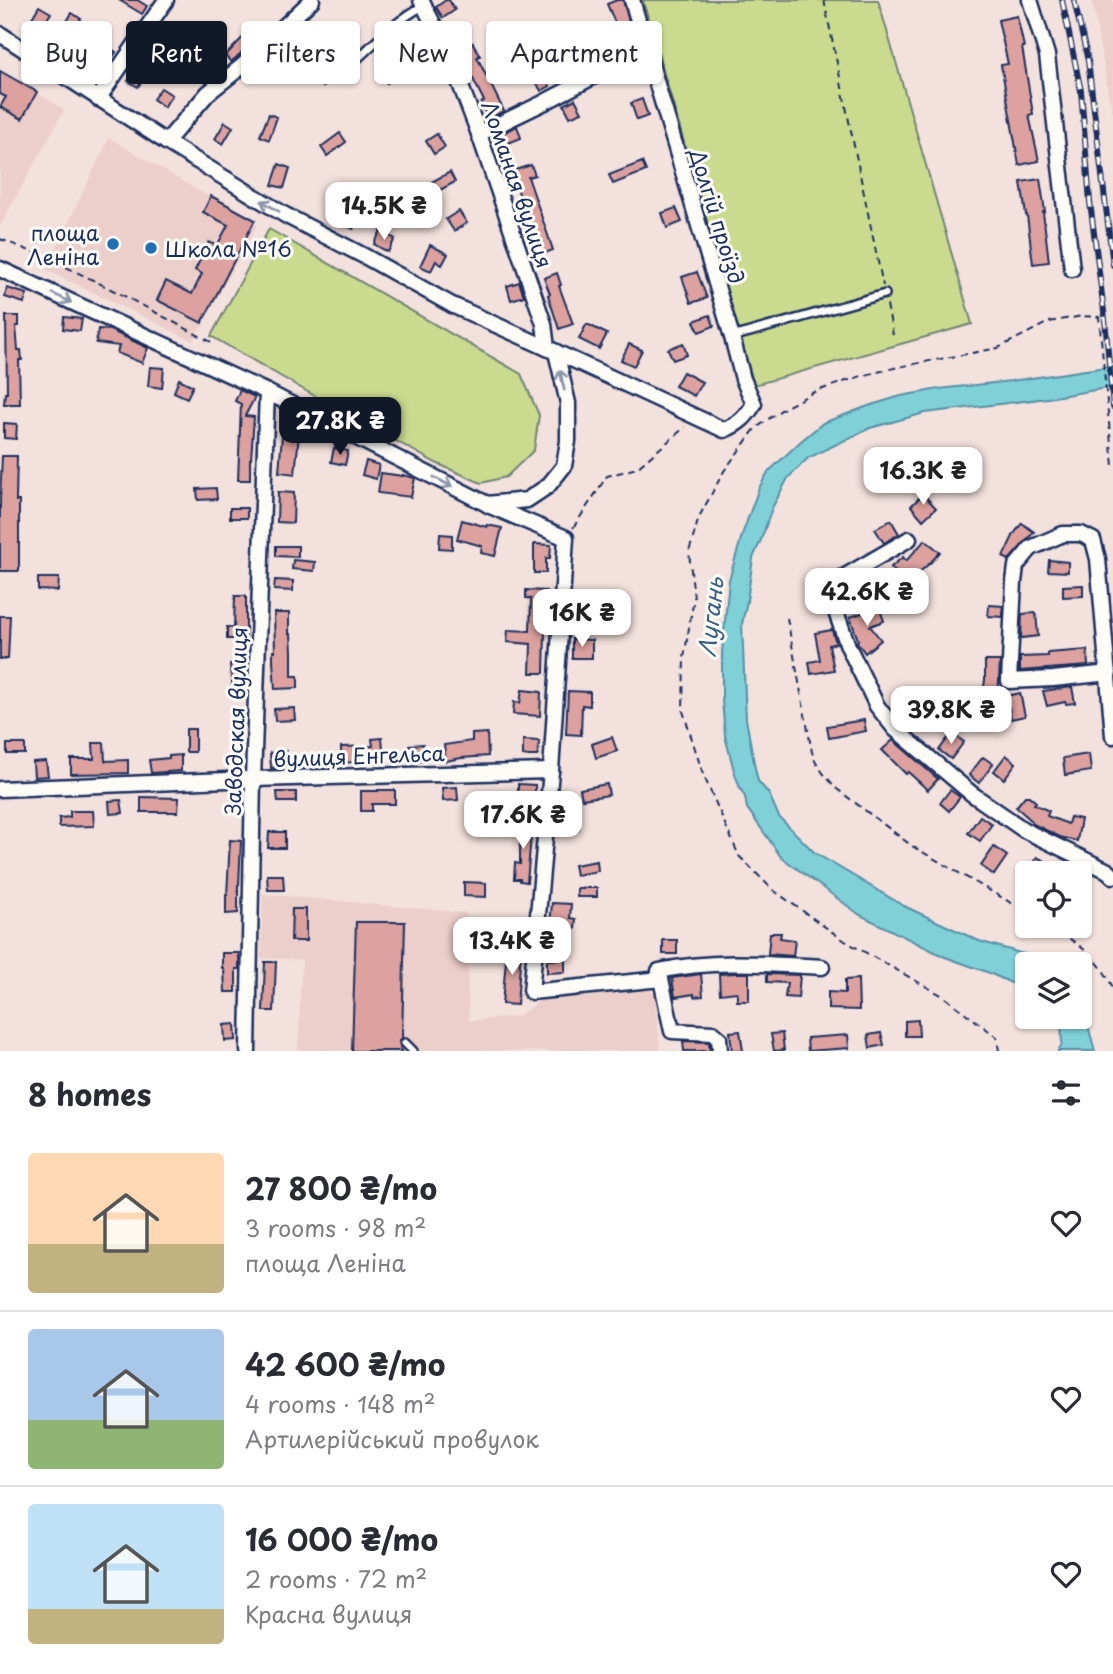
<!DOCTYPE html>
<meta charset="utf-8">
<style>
body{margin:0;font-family:"Playpen Sans",sans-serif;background:#f7f7f7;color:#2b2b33;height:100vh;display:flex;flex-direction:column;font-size:26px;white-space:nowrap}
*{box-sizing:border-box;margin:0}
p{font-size:23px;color:#7c7c81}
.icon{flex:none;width:38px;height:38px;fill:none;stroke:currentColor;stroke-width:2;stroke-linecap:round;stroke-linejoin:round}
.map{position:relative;height:1051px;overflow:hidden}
.details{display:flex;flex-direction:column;background:#fff;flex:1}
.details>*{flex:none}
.guide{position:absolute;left:21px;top:21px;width:700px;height:63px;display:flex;gap:14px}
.tools{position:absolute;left:1015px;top:861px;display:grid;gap:14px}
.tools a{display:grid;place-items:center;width:77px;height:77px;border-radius:7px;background:#fff;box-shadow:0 2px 5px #0004;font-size:35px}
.price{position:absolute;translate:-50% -60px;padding:0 16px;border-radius:14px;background:#fff;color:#222;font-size:23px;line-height:46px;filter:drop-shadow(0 2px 4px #0008)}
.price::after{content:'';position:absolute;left:50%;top:42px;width:21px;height:16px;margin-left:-10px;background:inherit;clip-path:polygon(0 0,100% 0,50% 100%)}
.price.current{background:#111827;color:#fff}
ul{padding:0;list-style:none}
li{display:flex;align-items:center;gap:21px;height:175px;padding:0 28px}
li+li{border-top:2px solid #e1e1e2}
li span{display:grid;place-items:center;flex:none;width:196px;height:140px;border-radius:7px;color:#555}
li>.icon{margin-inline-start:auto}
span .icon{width:84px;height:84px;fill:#fffc;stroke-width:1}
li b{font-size:30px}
h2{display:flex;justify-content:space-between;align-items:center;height:84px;padding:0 28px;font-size:30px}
.pill{padding:0 24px;border-radius:7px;background:#fff;box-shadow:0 2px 5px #0004;font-size:24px;line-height:63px}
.pill.current{background:#111827;color:#fff}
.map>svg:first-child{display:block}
</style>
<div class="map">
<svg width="1113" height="1051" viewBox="0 0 1113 1051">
<rect width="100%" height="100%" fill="#f3e1dd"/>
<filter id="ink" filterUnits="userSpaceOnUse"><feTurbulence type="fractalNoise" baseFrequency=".0143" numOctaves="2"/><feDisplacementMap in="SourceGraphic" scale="14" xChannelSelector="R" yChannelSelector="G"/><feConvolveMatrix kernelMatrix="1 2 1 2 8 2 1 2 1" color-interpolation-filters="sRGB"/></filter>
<g filter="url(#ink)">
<g fill="#ecceca">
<path d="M1092 0H1113V114L1109 97Z"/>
<path d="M0 69 64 110 0 226Z"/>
<path d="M109 138 257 225 193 341 46 270Z"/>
<path d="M263 894 466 913 469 1021 518 1016 541 1000 647 988 655 995 660 1051H298L302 960 261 958Z"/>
</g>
<g fill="#cadb8f" stroke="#728576" stroke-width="2">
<path d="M643 0H878L972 324 754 385Z"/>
<path d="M269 229 521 374 539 415 534 450 506 477 481 483 436 463 306 391 211 336Z"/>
</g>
<g fill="#7fd0d7" stroke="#5790a7" stroke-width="2">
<path d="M1113 366V387L1048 398 925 413 870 428 808 458 788 478 772 508 761 540 753 558 747 601 742 624 746 719 755 768 758 781 769 794 779 817 815 853 904 906 979 941 1041 959 1047 964H1027V990L987 972 945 957 860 915 781 857 747 808 745 797 740 788 735 774 725 736 722 700V652L729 580 743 532 759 488 768 472 801 441 823 423 871 405 901 396 939 389 1011 381Z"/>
<path d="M1080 997 1095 1051H1058L1062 1044 1061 1017H1080Z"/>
</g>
<g fill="#dda29f" stroke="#1b2f5e" stroke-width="2">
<path d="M119 0H137L147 6 142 14Z"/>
<path d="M446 0H449L455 10 443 18 436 7Z"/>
<path d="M617 0H623L634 40 624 44 607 4Z"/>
<path d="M39 6 51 13 43 25 32 18Z"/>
<path d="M72 13 81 19 68 39 60 33Z"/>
<path d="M1017 16 1024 47H1022L1033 114 1029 115 1039 161 1019 165 1001 65 1008 64 998 20Z"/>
<path d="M169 23 182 31 176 41 163 32Z"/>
<path d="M310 26 316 35 304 44 298 35Z"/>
<path d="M248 32 256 40 231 62 225 56Z"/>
<path d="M427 32 434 46 423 54 414 41Z"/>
<path d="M94 37 116 52 107 65 85 50Z"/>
<path d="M473 43 480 56 477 57 504 111 488 119 481 103 484 101 459 51Z"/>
<path d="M338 53 345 62 337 70V74L323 87 315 79 333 64 330 60Z"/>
<path d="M385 64 396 76 387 83 377 70Z"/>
<path d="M136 68 146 75 138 87 128 81Z"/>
<path d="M0 71 37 92 22 119 0 107 6 97 0 94Z"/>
<path d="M543 73 550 86 541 91 534 78Z"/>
<path d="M161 88 172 95 164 107 153 99Z"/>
<path d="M575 99 582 112 570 117 564 105Z"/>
<path d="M642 99 648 116 637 120 631 103Z"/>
<path d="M269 114 277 117 269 140 260 136Z"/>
<path d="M225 122 233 127 223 144 215 139Z"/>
<path d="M517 126 521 138 501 146 497 136Z"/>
<path d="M340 133 346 142 327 156 321 147Z"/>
<path d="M437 134 445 147 434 154 426 141Z"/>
<path d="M642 162 646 171 613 184 609 175Z"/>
<path d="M279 164 290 168 284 188 272 185Z"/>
<path d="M531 165 535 175 528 177 553 250 538 256 512 171Z"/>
<path d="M450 172 455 182 429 196 424 186Z"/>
<path d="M1040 179 1045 212H1043L1049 262 1033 264 1027 215H1026L1021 182Z"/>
<path d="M211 196 255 220 202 323 157 300 166 281 192 294 202 274 195 270 209 242 217 246 228 225 203 212Z"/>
<path d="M676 208 682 222 667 228 662 213Z"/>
<path d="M352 210 361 215 353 229 344 224Z"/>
<path d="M459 211 467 223 454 231 446 219Z"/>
<path d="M381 231 395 239 388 252 374 244Z"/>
<path d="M430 245 448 254 442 265 436 261 431 271 420 266Z"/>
<path d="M697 272 707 298 691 303 682 277Z"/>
<path d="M557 273 561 285 559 286 573 324 559 329 548 295 550 294 544 278Z"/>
<path d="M519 282 524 296 511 300 507 286Z"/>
<path d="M7 288 27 294 24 303 5 297Z"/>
<path d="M710 315 714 326 699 332 694 321Z"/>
<path d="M6 316H19V326H16L18 350H21L22 360H19L20 404H4L5 393H7Z"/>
<path d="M64 317 82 319 80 331 63 329Z"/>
<path d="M586 325H589L607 334 599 349 579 339Z"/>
<path d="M98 329 110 330 148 348 142 363 117 353 119 346 96 343Z"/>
<path d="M683 343 687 355 673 360 668 349Z"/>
<path d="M629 344 642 350 634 366 621 360Z"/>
<path d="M150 367 164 368 162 388 148 386Z"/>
<path d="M683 372 702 382 694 396 675 386Z"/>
<path d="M179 379 193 386 187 398 174 392Z"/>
<path d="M240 390 255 397 245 416 254 417 251 459H250V480H238L241 404 235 401Z"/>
<path d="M4 423 17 424 16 439 4 438Z"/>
<path d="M282 435H299L295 474 279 472Z"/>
<path d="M334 448 348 451 345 465 331 462Z"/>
<path d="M2 456H17L16 501H19V571H0V500Z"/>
<path d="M366 461 379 465 376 479 362 475Z"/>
<path d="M381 473 403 476V475L415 478 411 497 378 493Z"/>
<path d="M216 488 217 499 198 500 197 489Z"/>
<path d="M278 492 294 493 293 523 277 522Z"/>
<path d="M923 494 936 508 923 520 911 506Z"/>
<rect x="230" y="508" width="17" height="10"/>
<path d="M462 520 487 527V525L502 528 495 556 481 553 482 546 457 539Z"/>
<path d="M891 520 899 534 884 543 875 529Z"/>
<path d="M1022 523 1034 532 1009 560 1003 557 1014 534Z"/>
<path d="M440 534 452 535V549L439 548Z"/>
<path d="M925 540 940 552 931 562 906 584 891 567 903 557 906 561Z"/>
<path d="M534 544 551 545 550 558H546V573H534Z"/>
<path d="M276 546H298V557L276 556Z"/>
<path d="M293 560 315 562 314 571 292 569Z"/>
<path d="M1049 560 1068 562V572L1048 571Z"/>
<path d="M38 578H59L58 591 38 590Z"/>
<path d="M275 580 293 581V591L274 590Z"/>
<path d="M1083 585V596L1063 597V586Z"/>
<path d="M526 590 546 591 544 673H530L531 644 507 642 508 630 530 631 531 599 526 598Z"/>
<path d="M235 596H246V639H227V627H234Z"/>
<path d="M989 605 1003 606V617L988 616Z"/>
<path d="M879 607 884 621 870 626 881 640 865 653 857 642 858 640 850 617Z"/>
<path d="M274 613H289V634H291L292 651V676H298V688L275 689 273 661V651H275Z"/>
<path d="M1036 613 1038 636 1021 638 1022 614Z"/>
<path d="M0 616H10L8 659H0Z"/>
<path d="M832 630 836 643 829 645 834 670 811 674 809 662 820 660 815 633Z"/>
<path d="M572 639 592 640V658H572Z"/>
<path d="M1087 650 1088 666 1020 671V657L1048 656V653Z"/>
<path d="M985 661H1000L998 698 1020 693 1025 716 1011 719 1009 707 978 703 982 701 985 680Z"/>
<path d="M245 663 243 697 232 696V678H231L230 664Z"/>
<path d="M1072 687 1075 703 1066 704 1065 702 1047 706 1043 691Z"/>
<path d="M911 689 918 696 906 708 899 700Z"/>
<path d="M522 690 541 692 540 716 513 714 514 702 520 703Z"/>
<path d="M568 691 590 692V706L582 705 581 735 566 734Z"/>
<path d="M294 708 295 720 275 721 274 709Z"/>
<path d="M864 720 866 731 829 738 827 726Z"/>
<rect x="186" y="729" width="9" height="23"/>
<path d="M487 733 488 756 461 758 446 761 444 745 472 741V734Z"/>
<path d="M952 733 964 742 951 759 939 750Z"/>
<path d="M612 737 617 751 596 758 592 744Z"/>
<path d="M382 738 384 760 341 763V747L373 746 372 739Z"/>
<path d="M523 740 539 741 538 756H523Z"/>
<path d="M893 740 938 779 928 790 908 772 906 774 882 750Z"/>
<path d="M93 743H104L105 761 128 760V773L71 774V759H94Z"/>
<rect x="7" y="744" width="18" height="10"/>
<path d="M423 744V761L409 762V745Z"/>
<path d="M286 751 287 767 271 768 270 753Z"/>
<path d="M1089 754 1091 771 1065 775 1063 758Z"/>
<path d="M181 755V771L151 773 149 760 169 758V756Z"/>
<path d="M1006 755 1016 763 1004 779 994 771Z"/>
<path d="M983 757 993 764 979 783 969 775Z"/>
<path d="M46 761 48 776 34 777 33 762Z"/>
<path d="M518 784 535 785V797L518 796Z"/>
<path d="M607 784 609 795 582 799 580 789Z"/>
<path d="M457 787 458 800 443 801 442 788Z"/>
<path d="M378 790H395V804H372V811H361V791H378Z"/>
<path d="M950 790 960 797 949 811 940 803Z"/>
<path d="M277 792H296V802H278Z"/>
<path d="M1025 796H1029L1036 802 1034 804 1049 811 1047 816 1068 824 1070 817 1081 819 1077 841 1060 837 1031 823 1032 821 1016 807Z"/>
<path d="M141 797 179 798 178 812H141Z"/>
<path d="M121 800 123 813 110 814 109 801Z"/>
<path d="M70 811H93L94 826 59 827V818L70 817Z"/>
<path d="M578 812 579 830 560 831 559 814Z"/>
<path d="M980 816 992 824 980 841 968 833Z"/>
<path d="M514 823 532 824 527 882 520 881V879H514L515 863 520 864V835H514Z"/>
<path d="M269 832H285V848H268Z"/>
<path d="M230 840 241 841 239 885H238V913L226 914V895H227Z"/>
<path d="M994 847 1007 856 994 875 981 866Z"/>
<path d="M1037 857 1050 864 1045 873H1028Z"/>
<path d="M597 861 598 871 576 875 574 865Z"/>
<path d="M267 875H283L284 890H268Z"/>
<path d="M464 882 486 883V897L464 896Z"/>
<rect x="577" y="888" width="20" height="9"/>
<path d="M552 903 571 904 570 918 576 919 575 929 550 927Z"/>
<path d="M292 909H306V941H291Z"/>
<path d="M508 916 523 917 522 933 507 932Z"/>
<path d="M356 922H405L402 1038 399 1042 401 1051H352Z"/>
<path d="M770 933H781L780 938 795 940 793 956 768 954Z"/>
<rect x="663" y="940" width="14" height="14"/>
<path d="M507 949 521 950 517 1005 502 1004Z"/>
<path d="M222 953H239V969H236V992H225L224 968H222Z"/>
<path d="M565 959V972L547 973V960Z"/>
<path d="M265 962H276L274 1011H263Z"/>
<path d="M735 973H749V1001H737V992L720 994 719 974Z"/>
<path d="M701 974 703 996 694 997V994L675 997 672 978Z"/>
<path d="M767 974 800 975 798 998 785 997 787 983 767 982Z"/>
<path d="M858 979 859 1010 828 1009V992L845 993V980Z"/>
<path d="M918 1020 919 1036H905V1021Z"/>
<path d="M235 1024 236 1040 225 1041 224 1025Z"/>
<path d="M740 1031 743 1051H732L730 1032Z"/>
<path d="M782 1033 784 1050 774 1051 771 1034Z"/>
<path d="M881 1033 884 1045 870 1048 868 1035Z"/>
<path d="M848 1035 849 1048 808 1051 807 1038Z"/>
<path d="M683 1041 709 1042 710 1051H684Z"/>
</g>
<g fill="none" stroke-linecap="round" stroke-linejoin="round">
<defs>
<g id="service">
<path d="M343 72C369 49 393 22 423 6"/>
<path d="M732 337 885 294"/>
<path d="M405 1043 413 1051"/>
</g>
<g id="minor">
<path d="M421 0 449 55 479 134 544 324 547 348"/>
<path d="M1030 0 1047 55 1072 269"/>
<path d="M0 34 166 142 285 215 366 257 452 305 556 352 568 403V441L564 466 548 486 527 500 487 504 267 392 0 269"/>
<path d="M98 99 166 0"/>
<path d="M479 134 543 103 646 49"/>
<path d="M166 142 208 93 241 67 312 0"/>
<path d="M556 352 724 430C739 424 746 417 754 404L743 379 732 337 632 0"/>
<path d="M488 505 566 538 551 771 531 992 661 979 659 971C713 959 768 964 822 967"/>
<path d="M909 539 830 585 829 592 848 646 877 706 895 729 972 794 1024 830 1108 871 1113 876"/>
<path d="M1109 673 1053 679 1009 681 1014 582 1016 566 1031 548 1063 534H1081L1093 540 1098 559 1113 736"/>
<path d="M0 789 253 779 551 771"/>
<path d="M661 979 672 1031 713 1033 719 1038 720 1051"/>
<path d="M248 1051 253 779 267 392"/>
</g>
</defs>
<use href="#service" stroke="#1b2f5e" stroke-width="12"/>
<use href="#minor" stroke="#1b2f5e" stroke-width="19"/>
<g stroke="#1b2f5e" stroke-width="2" stroke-dasharray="7 5" stroke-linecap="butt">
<path d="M824 0 883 286"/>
<path d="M0 239C74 267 143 306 213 343"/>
<path d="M887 305 893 335"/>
<path d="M573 528 607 476 637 468 685 427"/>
<path d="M787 618 812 752 815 761 823 773 837 789 912 846 1027 912"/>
<path d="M1049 926C1078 943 1098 956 1113 988"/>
<path d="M999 1051 997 1037 943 996 845 941 773 890 739 856 703 774 683 711 684 658 694 598 689 552 699 517 724 471 755 429 781 410 814 392 861 376 898 367 998 348 1049 322 1082 316 1099 317 1113 466"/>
</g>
<use href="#service" stroke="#fdfcf7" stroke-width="7"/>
<use href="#minor" stroke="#fdfcf7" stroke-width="14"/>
<defs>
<g id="rail">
<path d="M1062 0 1081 91 1090 202 1105 319 1113 407"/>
<path d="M1074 0 1088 61 1113 265"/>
</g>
</defs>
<use href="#rail" stroke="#1b2f5e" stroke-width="6"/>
<use href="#rail" stroke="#fdfcf7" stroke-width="3.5" stroke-dasharray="10" stroke-linecap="butt"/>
</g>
<defs><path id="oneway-shaft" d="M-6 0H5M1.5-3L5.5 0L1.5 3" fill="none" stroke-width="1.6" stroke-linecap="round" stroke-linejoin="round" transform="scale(1.75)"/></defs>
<g stroke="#8c96aa">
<use href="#oneway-shaft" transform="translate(270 206) rotate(-149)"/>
<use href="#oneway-shaft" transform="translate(62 298) rotate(25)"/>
<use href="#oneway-shaft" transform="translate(562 380) rotate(-103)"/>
<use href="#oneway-shaft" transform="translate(443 482) rotate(28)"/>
</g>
</g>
<g fill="#1f6fb2" stroke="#fdfcf7" stroke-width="2.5">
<circle cx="113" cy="244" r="7"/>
<circle cx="151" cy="248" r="7"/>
</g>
<g text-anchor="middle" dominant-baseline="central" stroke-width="6" stroke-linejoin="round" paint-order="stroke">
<g font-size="21" fill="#1b2f5e" stroke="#fdfcf7">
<text transform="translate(518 184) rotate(71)">Ломаная вулиця</text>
<text transform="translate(718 216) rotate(73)">Долгій проїзд</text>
<text transform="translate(235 721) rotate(-88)">Заводская вулиця</text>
<text transform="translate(359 755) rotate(-2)">вулиця Енгельса</text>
</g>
<g font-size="21" fill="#1b2f5e" stroke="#fdfcf7" text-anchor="end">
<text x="99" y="232">площа<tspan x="99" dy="24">Леніна</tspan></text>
<text x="165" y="248" text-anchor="start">Школа №16</text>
</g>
<g font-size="23" font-style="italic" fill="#395f82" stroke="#fdfcf7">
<text transform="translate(710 617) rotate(-84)">Лугань</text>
</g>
</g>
</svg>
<div class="tools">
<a><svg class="icon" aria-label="locate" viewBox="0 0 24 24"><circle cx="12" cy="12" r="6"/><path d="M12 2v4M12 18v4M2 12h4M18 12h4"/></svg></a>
<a><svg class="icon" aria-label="layers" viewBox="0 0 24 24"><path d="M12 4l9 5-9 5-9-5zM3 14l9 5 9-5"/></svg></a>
</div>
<b class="price" style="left:384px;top:242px">14.5K ₴</b>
<b class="price current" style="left:340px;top:457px">27.8K ₴</b>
<b class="price" style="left:923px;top:507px">16.3K ₴</b>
<b class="price" style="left:867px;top:628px">42.6K ₴</b>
<b class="price" style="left:582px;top:649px">16K ₴</b>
<b class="price" style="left:951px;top:746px">39.8K ₴</b>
<b class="price" style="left:523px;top:851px">17.6K ₴</b>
<b class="price" style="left:512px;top:977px">13.4K ₴</b>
<div class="guide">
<a class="pill">Buy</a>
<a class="pill current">Rent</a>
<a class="pill">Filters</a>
<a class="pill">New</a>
<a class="pill">Apartment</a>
</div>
</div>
<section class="details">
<h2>8 homes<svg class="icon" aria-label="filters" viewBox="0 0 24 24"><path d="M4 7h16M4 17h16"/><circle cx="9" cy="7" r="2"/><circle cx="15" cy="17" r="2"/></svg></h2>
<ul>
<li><span style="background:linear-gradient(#ffd9b3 65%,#c2b280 0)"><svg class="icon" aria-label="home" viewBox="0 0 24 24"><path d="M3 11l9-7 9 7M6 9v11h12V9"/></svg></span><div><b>27 800 ₴/mo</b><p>3 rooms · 98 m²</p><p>площа Леніна</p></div><svg class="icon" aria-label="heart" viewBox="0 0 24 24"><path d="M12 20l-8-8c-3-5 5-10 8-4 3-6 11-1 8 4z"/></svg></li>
<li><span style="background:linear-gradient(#a9c7e8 65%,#8fb573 0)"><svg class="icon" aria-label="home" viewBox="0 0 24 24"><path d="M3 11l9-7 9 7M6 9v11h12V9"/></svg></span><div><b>42 600 ₴/mo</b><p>4 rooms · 148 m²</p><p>Артилерійський провулок</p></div><svg class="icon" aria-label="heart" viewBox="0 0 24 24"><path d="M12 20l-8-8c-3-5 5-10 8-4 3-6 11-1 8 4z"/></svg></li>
<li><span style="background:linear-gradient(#bfe0f5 75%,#c2b280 0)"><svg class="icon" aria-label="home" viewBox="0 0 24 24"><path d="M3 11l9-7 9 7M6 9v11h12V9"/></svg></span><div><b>16 000 ₴/mo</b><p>2 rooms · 72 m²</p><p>Красна вулиця</p></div><svg class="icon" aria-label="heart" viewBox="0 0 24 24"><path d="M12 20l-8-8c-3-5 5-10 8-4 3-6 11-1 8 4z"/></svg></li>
</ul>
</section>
